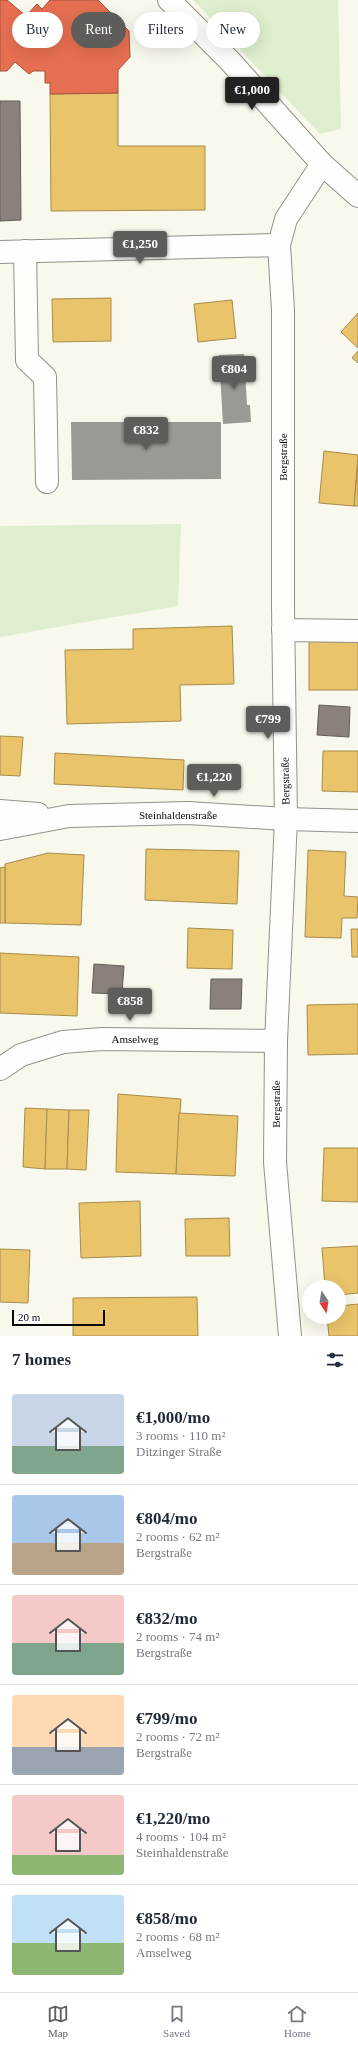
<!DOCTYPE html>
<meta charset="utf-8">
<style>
body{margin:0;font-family:Georgia,serif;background:#f6f6f7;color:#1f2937;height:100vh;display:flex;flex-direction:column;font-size:15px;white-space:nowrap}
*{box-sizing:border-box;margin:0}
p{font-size:13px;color:#747a83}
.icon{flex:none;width:22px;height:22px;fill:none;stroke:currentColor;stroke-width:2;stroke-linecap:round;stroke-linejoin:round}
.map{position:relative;height:1336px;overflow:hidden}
.details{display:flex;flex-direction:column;background:#fff;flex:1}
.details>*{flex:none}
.hud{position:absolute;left:12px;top:12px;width:334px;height:36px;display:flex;gap:8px}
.needle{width:26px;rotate:168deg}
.tools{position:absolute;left:302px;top:1280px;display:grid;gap:8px}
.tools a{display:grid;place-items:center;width:44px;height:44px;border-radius:50%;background:#fff;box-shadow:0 4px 16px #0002;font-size:20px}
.scale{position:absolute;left:12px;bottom:10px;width:93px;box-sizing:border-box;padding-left:4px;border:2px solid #0a0a0a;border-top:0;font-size:11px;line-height:14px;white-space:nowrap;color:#0a0a0a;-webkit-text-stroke:3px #fff;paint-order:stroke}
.price{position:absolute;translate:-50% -34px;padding:0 9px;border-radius:4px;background:#5e5d59;color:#fff;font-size:13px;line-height:26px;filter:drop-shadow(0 1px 2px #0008)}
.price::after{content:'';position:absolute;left:50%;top:24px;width:12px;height:9px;margin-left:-6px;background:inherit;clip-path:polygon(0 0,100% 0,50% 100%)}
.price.on{background:#222;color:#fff}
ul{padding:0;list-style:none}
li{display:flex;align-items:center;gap:12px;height:100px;padding:0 12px}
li+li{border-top:1px solid #e0e1e3}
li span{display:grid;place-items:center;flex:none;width:112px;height:80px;border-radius:4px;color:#555}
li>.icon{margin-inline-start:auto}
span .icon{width:48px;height:48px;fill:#fffc;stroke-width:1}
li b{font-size:17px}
h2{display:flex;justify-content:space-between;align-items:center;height:48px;padding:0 12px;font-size:17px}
.tag{padding:0 14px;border-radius:18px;background:#fff;box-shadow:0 4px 16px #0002;font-size:14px;line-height:36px}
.tag.on{background:#5e5d59;color:#fff}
.menu{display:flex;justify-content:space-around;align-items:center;height:56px;border-top:1px solid #e0e1e3;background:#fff;font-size:11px;color:#747a83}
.menu a{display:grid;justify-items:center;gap:2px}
.menu .on{color:#5e5d59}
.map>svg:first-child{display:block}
</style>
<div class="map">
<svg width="358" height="1336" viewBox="0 0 358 1336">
<rect width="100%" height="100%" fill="#f9f8ed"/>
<g fill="#dfeece">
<path d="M193 0H338L341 129 320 134Z"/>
<path d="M181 524 178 606 0 637V526Z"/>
</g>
<g fill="#e9c46a" stroke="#a68c4d">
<path d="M118 93V146H205V210L51 211 50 94Z"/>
<path d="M111 298V341L53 342 52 299Z"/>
<path d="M232 300 236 338 198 342 194 304Z"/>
<path d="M358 313V348L341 332Z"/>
<path d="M358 351V363L352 358Z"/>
<path d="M324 451 358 455 354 506 319 503Z"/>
<path d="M358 464V506H354Z"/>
<path d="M232 626 234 684 180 685 181 721 67 724 65 650 133 649V629Z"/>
<rect x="309" y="636" width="49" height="54"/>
<path d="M0 736 23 737 20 776 0 775Z"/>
<path d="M323 751H358V792L322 791Z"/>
<path d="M55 753 184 760 183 790 54 784Z"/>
<path d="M146 849 239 851 237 904 145 900Z"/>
<path d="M308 850 346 852 344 896 358 897 357 918H342L341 938 305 937Z"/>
<path d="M48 853 84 855 81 925 5 923V864Z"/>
<path d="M5 867V923H0V868Z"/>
<path d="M188 928 233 930 232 969 187 968Z"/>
<path d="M351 929H358V957H352Z"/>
<path d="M0 953 79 957 77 1016 0 1013Z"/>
<path d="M358 1004V1054L308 1055 307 1005Z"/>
<path d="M118 1094 181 1099 176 1174 116 1172Z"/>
<path d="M25 1108 47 1109 45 1169 23 1167Z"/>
<path d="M47 1109 69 1110 67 1169H45Z"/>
<path d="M69 1110H89L86 1170 67 1169Z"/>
<path d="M179 1113 238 1116 235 1176 176 1174Z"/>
<path d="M324 1148H358V1202L322 1201Z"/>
<path d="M140 1201 141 1256 81 1258 79 1203Z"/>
<path d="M229 1218 230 1256H186L185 1219Z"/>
<path d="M358 1246V1293L339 1295V1287H325L322 1248Z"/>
<path d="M0 1249 30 1250 28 1303 0 1302Z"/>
<path d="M197 1297 198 1336H73V1298Z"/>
<path d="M358 1304V1336H329L327 1317H339V1306Z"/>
</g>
<path fill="#e76f51" stroke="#a5513c" d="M0 0H7L26 16 37 4 42 9 50 0H98L129 31 130 57 118 70V93L50 94V83H45V71H33L29 74 15 62 7 71H0Z"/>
<g fill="#8a817c" stroke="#645d5a">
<path d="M0 101H20L21 220 0 221Z"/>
<path d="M319 705 350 707 349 737 317 735Z"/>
<path d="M94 964 124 966 122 994 92 993Z"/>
<path d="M211 979H242L241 1009H210Z"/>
</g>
<g fill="#9b9994">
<path d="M244 354 247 405H250L251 422 223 424 219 355Z"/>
<path d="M71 422H221V479L72 480Z"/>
</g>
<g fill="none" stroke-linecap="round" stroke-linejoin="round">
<defs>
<g id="minor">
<path d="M169 0 230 61 322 164 358 196"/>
<path d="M25 251 27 360 45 377 47 482"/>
<path d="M0 252 279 245"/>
<path d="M283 630 358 631"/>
<path d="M0 811 38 814"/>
<path d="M0 829 69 816 188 813 286 819 358 821"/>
<path d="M0 1069 21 1055 63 1042 102 1039 276 1041"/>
<path d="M290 1336 275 1162 276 1041 286 819 283 606V310L279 245 286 219 322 164"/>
</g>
</defs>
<use href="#minor" stroke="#92918c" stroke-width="24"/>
<use href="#minor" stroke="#fefefc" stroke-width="22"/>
</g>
<g text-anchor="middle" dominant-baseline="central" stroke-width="4" stroke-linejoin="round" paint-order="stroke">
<g font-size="11" fill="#0a0a0a" stroke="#fff">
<text transform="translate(283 457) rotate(-90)">Bergstraße</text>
<text transform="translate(285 781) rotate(-91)">Bergstraße</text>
<text x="178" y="815">Steinhaldenstraße</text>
<text x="135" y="1039">Amselweg</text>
<text transform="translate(276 1104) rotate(-90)">Bergstraße</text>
</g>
</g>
</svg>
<div class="tools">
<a><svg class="needle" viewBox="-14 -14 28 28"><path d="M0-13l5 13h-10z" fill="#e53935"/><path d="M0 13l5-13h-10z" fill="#747a83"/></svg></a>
</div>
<div class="scale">20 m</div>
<b class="price on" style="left:252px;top:111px">€1,000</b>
<b class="price" style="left:140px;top:265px">€1,250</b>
<b class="price" style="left:234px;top:390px">€804</b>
<b class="price" style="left:146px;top:451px">€832</b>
<b class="price" style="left:268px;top:740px">€799</b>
<b class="price" style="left:214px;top:798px">€1,220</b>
<b class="price" style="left:130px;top:1022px">€858</b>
<div class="hud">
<a class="tag">Buy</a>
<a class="tag on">Rent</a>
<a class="tag">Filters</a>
<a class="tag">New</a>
</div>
</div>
<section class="details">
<h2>7 homes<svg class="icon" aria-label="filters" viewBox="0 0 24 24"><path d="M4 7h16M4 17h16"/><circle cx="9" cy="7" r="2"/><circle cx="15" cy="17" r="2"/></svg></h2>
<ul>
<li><span style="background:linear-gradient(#c9d6e8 65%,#7fa58c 0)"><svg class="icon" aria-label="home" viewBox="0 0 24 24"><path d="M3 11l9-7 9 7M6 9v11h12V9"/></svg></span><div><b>€1,000/mo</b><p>3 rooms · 110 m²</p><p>Ditzinger Straße</p></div></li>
<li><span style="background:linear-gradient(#a9c7e8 60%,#b9a48a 0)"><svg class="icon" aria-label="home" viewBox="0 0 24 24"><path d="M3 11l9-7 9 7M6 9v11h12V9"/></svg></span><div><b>€804/mo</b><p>2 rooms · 62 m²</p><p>Bergstraße</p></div></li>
<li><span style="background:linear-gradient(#f6c9c9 60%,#7fa58c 0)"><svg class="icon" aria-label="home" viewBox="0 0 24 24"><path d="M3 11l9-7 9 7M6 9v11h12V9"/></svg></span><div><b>€832/mo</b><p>2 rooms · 74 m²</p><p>Bergstraße</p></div></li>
<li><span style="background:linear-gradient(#ffd9b3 65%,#9aa5b1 0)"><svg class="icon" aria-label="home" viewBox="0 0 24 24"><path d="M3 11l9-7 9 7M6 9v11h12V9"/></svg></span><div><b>€799/mo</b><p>2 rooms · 72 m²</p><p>Bergstraße</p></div></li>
<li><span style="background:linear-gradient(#f6c9c9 75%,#8fb573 0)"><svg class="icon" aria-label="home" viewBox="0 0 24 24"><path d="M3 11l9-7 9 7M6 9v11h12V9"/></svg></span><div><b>€1,220/mo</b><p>4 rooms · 104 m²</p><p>Steinhaldenstraße</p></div></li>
<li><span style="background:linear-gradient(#bfe0f5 60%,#8fb573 0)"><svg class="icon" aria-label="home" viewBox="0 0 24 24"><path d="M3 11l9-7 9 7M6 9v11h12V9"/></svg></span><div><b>€858/mo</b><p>2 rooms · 68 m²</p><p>Amselweg</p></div></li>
</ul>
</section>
<nav class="menu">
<a class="on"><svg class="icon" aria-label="map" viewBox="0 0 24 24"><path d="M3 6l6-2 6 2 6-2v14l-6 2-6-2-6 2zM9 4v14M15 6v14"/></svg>Map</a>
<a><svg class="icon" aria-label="saved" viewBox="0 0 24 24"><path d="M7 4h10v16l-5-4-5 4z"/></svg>Saved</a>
<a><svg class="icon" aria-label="home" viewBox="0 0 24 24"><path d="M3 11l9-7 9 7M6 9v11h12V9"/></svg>Home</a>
</nav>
